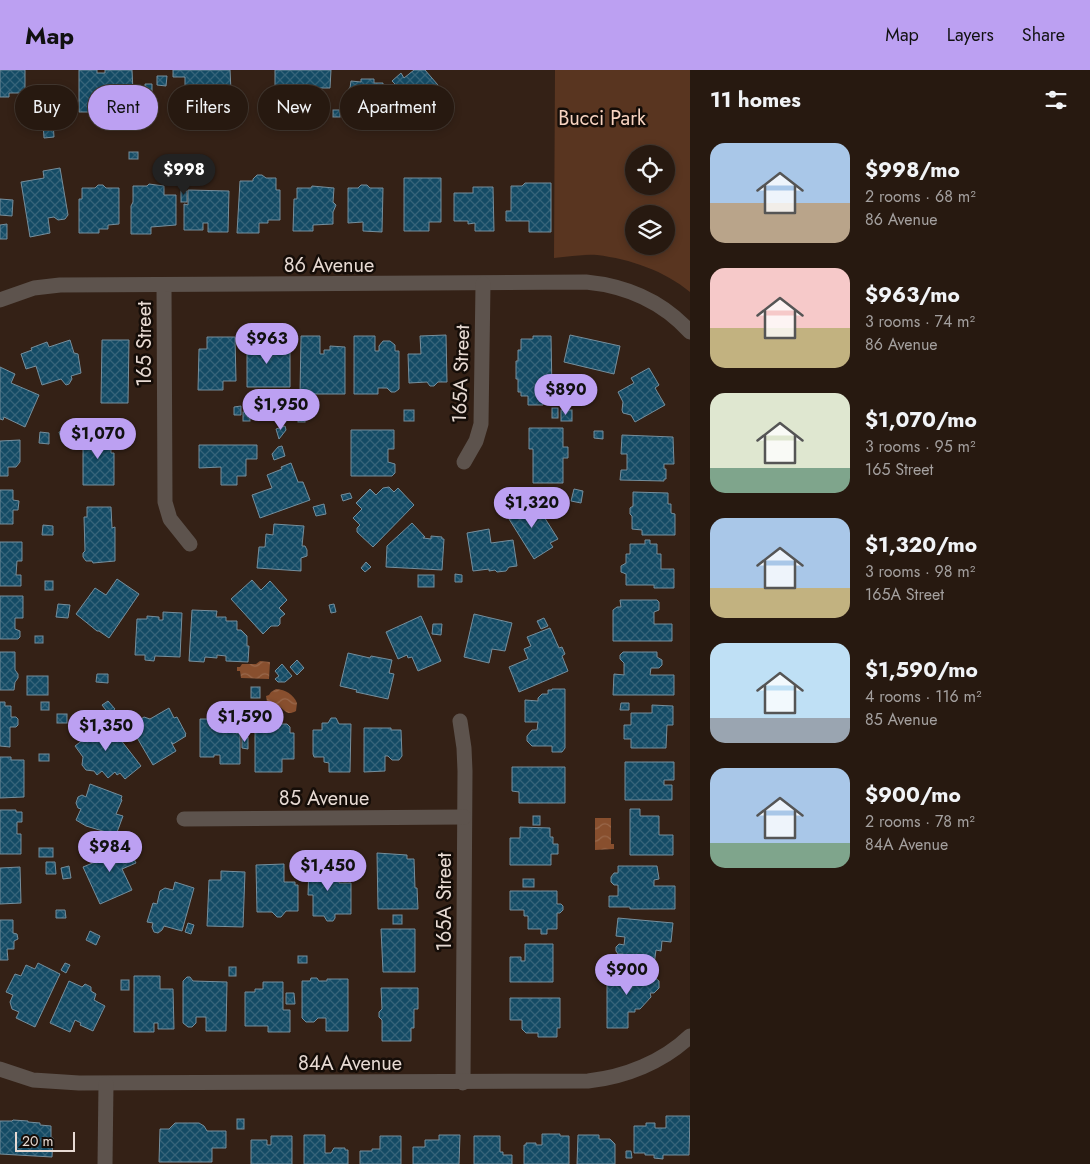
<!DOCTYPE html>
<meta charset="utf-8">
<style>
body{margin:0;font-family:Jost,sans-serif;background:#2f2219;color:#f1f3f6;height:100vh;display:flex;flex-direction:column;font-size:19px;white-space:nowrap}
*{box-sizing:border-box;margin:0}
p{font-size:16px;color:#a4a09f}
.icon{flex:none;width:28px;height:28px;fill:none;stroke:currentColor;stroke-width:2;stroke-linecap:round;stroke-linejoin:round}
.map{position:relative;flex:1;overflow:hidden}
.panel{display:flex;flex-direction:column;background:#271910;width:400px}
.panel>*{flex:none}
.guide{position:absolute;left:15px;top:15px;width:475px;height:45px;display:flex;gap:10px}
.buttons{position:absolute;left:625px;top:75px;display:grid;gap:10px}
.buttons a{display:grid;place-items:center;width:50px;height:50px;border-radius:50%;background:#271910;box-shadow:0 2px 8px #0003,0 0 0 1px #433830;font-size:25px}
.scale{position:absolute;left:15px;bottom:12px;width:60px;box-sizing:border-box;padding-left:5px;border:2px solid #e7dad3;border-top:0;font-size:14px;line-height:18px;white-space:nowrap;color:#e7dad3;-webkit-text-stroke:4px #150d08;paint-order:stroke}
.price{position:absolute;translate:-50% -42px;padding:0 11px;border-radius:18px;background:#bca0f2;color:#111;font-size:16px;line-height:32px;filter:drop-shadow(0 1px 2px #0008)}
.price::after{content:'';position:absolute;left:50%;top:30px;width:15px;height:11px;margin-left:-8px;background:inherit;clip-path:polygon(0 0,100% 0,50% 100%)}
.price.on{background:#222;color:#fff}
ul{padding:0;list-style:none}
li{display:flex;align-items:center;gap:15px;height:125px;padding:0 20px}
li span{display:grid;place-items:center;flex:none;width:140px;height:100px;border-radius:15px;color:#555}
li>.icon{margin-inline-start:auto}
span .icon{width:60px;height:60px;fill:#fffc;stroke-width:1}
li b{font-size:21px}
h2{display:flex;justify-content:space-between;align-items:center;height:60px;padding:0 20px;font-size:21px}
.tag{padding:0 18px;border-radius:22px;background:#271910;box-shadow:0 2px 8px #0003,0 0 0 1px #433830;font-size:18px;line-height:45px}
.tag.on{background:#bca0f2;color:#111}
header{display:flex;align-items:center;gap:30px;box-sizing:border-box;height:70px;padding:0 25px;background:#bca0f2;color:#111}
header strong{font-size:24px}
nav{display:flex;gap:28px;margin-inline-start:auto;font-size:18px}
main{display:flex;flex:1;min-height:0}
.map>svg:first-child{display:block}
</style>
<header>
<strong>Map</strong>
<nav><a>Map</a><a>Layers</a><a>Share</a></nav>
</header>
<main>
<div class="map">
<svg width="690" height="1094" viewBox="0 0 690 1094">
<defs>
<pattern id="water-waves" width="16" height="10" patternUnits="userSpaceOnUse" patternTransform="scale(1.25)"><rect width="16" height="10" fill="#884f2e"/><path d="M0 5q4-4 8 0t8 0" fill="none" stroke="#99684b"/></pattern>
<pattern id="building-cross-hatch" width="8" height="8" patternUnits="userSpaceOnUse" patternTransform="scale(1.25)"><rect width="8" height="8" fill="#144b65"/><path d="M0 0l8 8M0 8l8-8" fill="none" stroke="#36647a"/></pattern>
</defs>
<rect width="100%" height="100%" fill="#342116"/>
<path fill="#593520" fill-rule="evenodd" d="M555 0H690V222C665 201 630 189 597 185 583 184 568 187 554 188ZM634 84H666V116H634ZM634 144H666V176H634Z"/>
<g fill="url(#water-waves)">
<path d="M285 31 302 43 309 44V48H312L313 53 310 54 308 58 296 59 277 44V39Z"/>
<path d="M260 591 270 592 269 609 241 608 240 601H237V597H240L242 594H256Z"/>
<path d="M276 619C286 620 293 624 297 633L296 641C287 646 286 641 280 637 276 634 270 633 267 632L266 626 269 625 271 622Z"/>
<path d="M595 748H611V774H614V779L595 780Z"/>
</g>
<g fill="url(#building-cross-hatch)" stroke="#758e9c">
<path d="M0 0H25V23H9V27H0Z"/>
<path d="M79 0H97V3H105V0H132L133 22H132V33H93V39L91 42H79Z"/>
<path d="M173 0H230L231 21H209L206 26H202L199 22H185V7H173Z"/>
<path d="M275 0H331L330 18H319V22L281 21V18H275Z"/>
<path d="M414 0H425L450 29 437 41 426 28 403 46 400 42 396 45H389L381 35 350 33 349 18H350L351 11 361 12V9H374V13H383V19L391 20 396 15 392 11 401 3 404 8Z"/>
<path d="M157 6H167L166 16 157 15Z"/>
<path d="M145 14H152V27L145 26Z"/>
<rect x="333" y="40" width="7" height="7"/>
<path d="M53 52 54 67 44 68 43 53Z"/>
<rect x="129" y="82" width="9" height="7"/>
<path d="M60 98 68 145 65 149 58 150 54 147 48 148 50 163 30 167 21 112 44 108 43 101Z"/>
<path d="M257 105H262L266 108H276V120H280V150H268V153H259V163H237L240 111H253V109Z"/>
<path d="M404 108H441V152H429V161H404Z"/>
<path d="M525 113H551V162H529V151H506V141H511V116H522Z"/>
<path d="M149 114 164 116V125H176V155L151 157V164H131V136L133 132V116H147Z"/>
<path d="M98 115H103L106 118H119V154L108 155V159H99V163H79V129H82V118H95Z"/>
<path d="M361 115H367L370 118H383L382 162 363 161V152L348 153V118H358Z"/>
<path d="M312 116 334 118 333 132 336 135 333 142V154L313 155V161H293L294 129H297V118H311Z"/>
<path d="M473 117H493L494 161H475V153L468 154V151H454V123H473Z"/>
<path d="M188 120 229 121 228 162H208V153H203V160H184V134L188 135Z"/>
<rect x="181" y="121" width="6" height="11"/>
<path d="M0 129 13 130 12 146 0 145Z"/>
<path d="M7 154V169H0V155Z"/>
<path d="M446 265 447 312H438L434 316H430L427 312 409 313 408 284H421L420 266Z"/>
<path d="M570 265 620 276 614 304 564 292Z"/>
<path d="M301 266H320V284H324V280H330V276L345 277V324H310V326L300 325Z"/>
<path d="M354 266H375V281H379V276L383 271H390L395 275V281H399V319L395 322H391L387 318H378V324H354Z"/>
<path d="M533 266H551L552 322H543V335H528V326H521V322H518V309H516V291H518V280H521V269H533Z"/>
<path d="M207 267H235L236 311H223V320H198L199 279H207Z"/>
<path d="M247 267H267V285H272V280H277V275H290V317H247Z"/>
<path d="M70 270 74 283 78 284 81 303 71 306 72 309 69 314 66 315 61 309 42 315 36 296 26 299 21 284 32 280 31 278 47 272 49 277Z"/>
<path d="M102 270H129L128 333H101Z"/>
<path d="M0 297 15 304 11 313 39 325 25 357 4 347 3 350 0 349Z"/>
<path d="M649 298 659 315 655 318 665 335 635 352 631 345 623 343 622 340 623 332 618 322 634 313 631 308Z"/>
<path d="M241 336V345H234V337Z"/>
<rect x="552" y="338" width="6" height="10"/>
<rect x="404" y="340" width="10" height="11"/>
<rect x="561" y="340" width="11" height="11"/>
<rect x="243" y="342" width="7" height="9"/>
<rect x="298" y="342" width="7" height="10"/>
<path d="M285 356 286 360 279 369 276 359Z"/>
<path d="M529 358H563V377H568V388H563V413H533V379H529Z"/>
<path d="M68 360 71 369 62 372 59 362Z"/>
<path d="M351 360H394V379H388V392L395 394V403L392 406H351Z"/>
<path d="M594 361H603V369L594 368Z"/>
<path d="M40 362 49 363V374L39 373Z"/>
<path d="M83 364H111V383H114V415H83Z"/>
<path d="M622 365 673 367 674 394H664V399H666V409H664V411L620 410 621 400H627V384H621Z"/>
<path d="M20 370V392L16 397H8V406H0V371Z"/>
<path d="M199 375H257V389H246V406H237V415H221V397L199 398Z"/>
<path d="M282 376 285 386 274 390 272 384 278 377Z"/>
<path d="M291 393 298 412H303L310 430 260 448 252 425 272 418 267 405 282 399 281 397Z"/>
<path d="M389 417 394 422 398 418 414 435 373 477 357 462V458L360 455 353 448 362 439 356 433 370 419 376 425 383 418Z"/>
<path d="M574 419 583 421 581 433 571 431Z"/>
<path d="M0 420H13V430L19 431 18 440H13V454H0Z"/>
<path d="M633 422 668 423V434H671V443L675 444V465H642V460L632 459V446L630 444V438L633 436Z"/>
<path d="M350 423 352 428 343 431 341 425Z"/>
<path d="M521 430 532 447 541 442 558 469 550 473 553 477 534 489 504 441Z"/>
<path d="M324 434 326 444 316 446 313 437Z"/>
<path d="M87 437H111L112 458 115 457V491L93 493 92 491H86L83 487V483L85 481 84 447H87Z"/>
<path d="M412 453 425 467 423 468 431 469V466L442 467V469H444L442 500 386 497 387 476Z"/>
<path d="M274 454 304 456 302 476H305L307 480V486L301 488V501L257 498 259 477H265L266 464 273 465Z"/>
<path d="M43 455 53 456V465H42Z"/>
<path d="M489 459 491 473 513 470 517 496 509 497 506 501 497 502 495 500 489 501V499L473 501 467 463Z"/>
<path d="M645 470H650V474H657V484H661V499H674V518H654V515H626V504L621 502V496L626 493V484H630V474H645Z"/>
<path d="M0 472H22V491H17L16 505H21V516H0Z"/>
<path d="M366 492 371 497 365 502 361 498Z"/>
<path d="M455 504 462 505V512H455Z"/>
<rect x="418" y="505" width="16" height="12"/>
<path d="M117 509 139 524 109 568 99 561H97L76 544 95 518 106 525Z"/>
<path d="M252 510 261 520 270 511 287 530 279 538 285 544 280 548V554L278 556H271L263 564 231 529Z"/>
<rect x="45" y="511" width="8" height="9"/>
<path d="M0 526H23V548H15V559L20 561V567L18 569H0Z"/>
<path d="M620 530H657L659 532V540L654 542V554H672V571H613V540L617 537H621Z"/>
<path d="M58 534 70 535 68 548 56 547Z"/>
<path d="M334 534 336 542 331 543 329 535Z"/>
<path d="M192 540 217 541 216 547H226V551H237V560H241L247 566V576H249L248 592 226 591V586L217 585V588L205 587 204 592 189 591Z"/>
<path d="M163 542 182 543 180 587 155 586 154 591 145 590V585H135L137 549H147V546L159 547V550H163Z"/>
<path d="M474 544 512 553 505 581 492 579 489 593 464 587Z"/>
<path d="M421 546 441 591 418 601 412 587 408 588 407 585 398 589 386 562Z"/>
<path d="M544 548 548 556 541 559 537 551Z"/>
<path d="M433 554H442L441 565 432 564Z"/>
<path d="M550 558 559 578 562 577 565 584 562 586 568 601 519 622 509 597 528 589 524 579 531 576 527 567Z"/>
<rect x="35" y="566" width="8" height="7"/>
<path d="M0 582H15V600L18 604V608L15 612 14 620H0Z"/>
<path d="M623 582H657V587L662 590V595L659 598H651L650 605H674V625H613L614 604 624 605V593L620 589V585Z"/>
<path d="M348 583 370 588 371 586 392 590 389 603 394 604 388 629 356 622 357 620 340 616Z"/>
<path d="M297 590 304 598 297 605 290 597Z"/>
<path d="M282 594 292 606 285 612H278L275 609 279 606 275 601Z"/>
<path d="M97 604H108V613L96 612Z"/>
<rect x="27" y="606" width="21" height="19"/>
<rect x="251" y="617" width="9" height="11"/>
<path d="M552 619H565V678L562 682H552V676H532L527 671V666L532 660H537L538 652H525V630L538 631V628L542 624H548V620H552Z"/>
<path d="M108 631 115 639 109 644 102 635Z"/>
<path d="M0 632H5V636H11V647H16L18 649V655L16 657H10V677L0 676Z"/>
<rect x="41" y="632" width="8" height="8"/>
<path d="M621 633H629V640H620Z"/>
<path d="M652 635 673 636V655H667L666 678H631V669H624V655H631V643H652Z"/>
<path d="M169 638 174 648 177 647 186 664 185 665 186 666 173 674 171 672 176 681 153 695 132 659 139 655 141 649 144 647 150 649Z"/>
<rect x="57" y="644" width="10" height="9"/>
<path d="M213 644H219L221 649H237L236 663H240V694H220V685H214V687H200V649H209Z"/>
<path d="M103 647 141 696 125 709 120 703 117 705 115 702 108 708 102 701 97 705 94 701 86 700 82 695 83 687 75 676 92 663 89 658Z"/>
<path d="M331 648H336L339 654H351L350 702H329V693L324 692V687H314L313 684V660H322V653H328Z"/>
<path d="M270 649H277L279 654H287L290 657V663H294V689H282V702H255V654H267Z"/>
<path d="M364 658H391V660H401L402 686 399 690H392L388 686H385V701L364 702Z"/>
<path d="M242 667H248V679L242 678Z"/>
<rect x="39" y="684" width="10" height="7"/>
<path d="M0 687H11V690H24V727L0 728Z"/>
<path d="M625 692H674V710H664V715H672V730H625Z"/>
<path d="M512 697H565V733H519V722L512 721Z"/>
<path d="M90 714 122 726 121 729 122 730 116 744 123 746 116 765 86 756 76 750 81 739 78 738 76 733 78 727 82 725 86 727Z"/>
<path d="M630 739H640V746H659V765H673V785H630Z"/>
<path d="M0 740H16V742H22V752H17V764H21V784H0Z"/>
<rect x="533" y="746" width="7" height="9"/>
<path d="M520 757 550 758V767H553V774H558V784H551V795H510V768H520Z"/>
<path d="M95 769 98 778 88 782 85 773Z"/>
<path d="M126 773 136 793 122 799 132 820 100 834 83 797 95 792 93 788Z"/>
<rect x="39" y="778" width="14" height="9"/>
<path d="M377 783 407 785V789H414L415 818H417L418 839H378Z"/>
<path d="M46 792H55L56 804H46Z"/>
<path d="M284 794V812H295V815H298V841H286L281 847H277L272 842H257L256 795Z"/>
<path d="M309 795H336L335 810H339V813H351V844H335V848L333 851H327L324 846H313V825H308Z"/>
<path d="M69 796 71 808 63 809 61 798Z"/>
<path d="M618 796H657L659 809 654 810V816H675V839H630V837H609V826H618V815H614L611 812V807L614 803H618Z"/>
<path d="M20 797 21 833 0 834V798Z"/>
<path d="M221 801 245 802 243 857 207 856 209 810H221Z"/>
<rect x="523" y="809" width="11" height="8"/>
<path d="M175 812 194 818 182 861 164 856 162 860 158 863 154 862 152 857 153 853 147 852 153 833 157 834 160 821 165 818 173 820Z"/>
<path d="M510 821H557V834H561L563 836V840L560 843H557V859H547V864H541V859H528V846H524V840H510Z"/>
<path d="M56 840H65L66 848H56Z"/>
<rect x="393" y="845" width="9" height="9"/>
<path d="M618 848 673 853 671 872 662 871 661 881 656 880 654 895 622 891 623 884H618L616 881V877L619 874 624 875 625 867 616 866Z"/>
<path d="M0 850H13V863L17 864 18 869 14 871V879H7L8 890H0Z"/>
<path d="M188 853 194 855 191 864 185 862Z"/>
<path d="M381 859H415V902H383Z"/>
<path d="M90 861 100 866 96 875 86 870Z"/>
<path d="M525 874H553V912H510V887H521V891H525Z"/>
<rect x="298" y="886" width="9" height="7"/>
<path d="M38 893 60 904 35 957 16 948 19 942 12 939 10 932 13 925 6 922 15 904 21 906 26 895 35 899Z"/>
<path d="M65 893 70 895 66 903 61 900Z"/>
<rect x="229" y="897" width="7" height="9"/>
<path d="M607 899H624V903H633V907H654L659 911V918L654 923H650L651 927 640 939H635V942H628V958H607Z"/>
<path d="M134 906H160V919H173L174 959H158V953H154V962H134Z"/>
<path d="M187 907H190L193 911 227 912 226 961H206V947H196V953L192 957H188L183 953V911Z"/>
<path d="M311 908H317L319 911H327V909H348V961H326V948H318L314 952H306L302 948V911H310Z"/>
<rect x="121" y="910" width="8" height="10"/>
<path d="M69 911 82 917 85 914 91 917V921L96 924 94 930 105 936 93 961 80 955 81 953 75 950 70 962 50 953Z"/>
<path d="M263 912H283V940H290V962H268V956H245V922H255V919H263Z"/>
<path d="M381 918H418V939H414V958H411V971H382V950L379 947V942L382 939Z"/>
<path d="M286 923H294L295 934H286Z"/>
<path d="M510 928H560V958H557V967H538V963H526L522 959V950H510Z"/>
<path d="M666 1046H690L689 1085H663V1089L654 1088V1085H645V1083H634V1056H646V1053H655V1058H666Z"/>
<rect x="237" y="1049" width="7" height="10"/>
<path d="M13 1050 28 1051V1052L40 1053V1055L51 1056V1068H53L52 1087 0 1084V1051H12Z"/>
<path d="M175 1053H199L204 1056 207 1061H226V1078H212V1092H159L160 1059H169Z"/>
<path d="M542 1064H560V1066H569V1094H524V1075H526V1073H536V1075H542Z"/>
<path d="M304 1065H325V1083H331L334 1078H345V1080H348V1094H304Z"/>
<path d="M439 1065H460L459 1094H413V1077H425V1070H439Z"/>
<path d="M578 1065H599V1069H610L615 1074V1094H577Z"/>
<path d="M271 1066H292V1094H251V1070H267V1075H271Z"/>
<path d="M380 1066H401V1094H360V1081H372V1079H380Z"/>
<path d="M474 1066H500V1082H503V1085H512V1094H474Z"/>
<path d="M626 1081H631L632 1088H626Z"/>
</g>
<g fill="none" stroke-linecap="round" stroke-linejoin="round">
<g stroke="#5d534d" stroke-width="15">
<path d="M164 215 165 432 170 449 190 474"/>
<path d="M0 230 34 218 60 215 586 212C627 216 662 231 690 262"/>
<path d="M464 392 476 371 481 354 483 214"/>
<path d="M460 651 464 678 465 701 463 1013"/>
<path d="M184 749 464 747"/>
<path d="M0 999 33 1010 79 1013 588 1011C625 1007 663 992 690 966"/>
<path d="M105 1094 106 1014"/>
</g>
</g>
<g text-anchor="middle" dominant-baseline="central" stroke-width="5" stroke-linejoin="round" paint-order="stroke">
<g font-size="20" fill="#f7d3c0" stroke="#150d08">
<text x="602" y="48">Bucci Park</text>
</g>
<g font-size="20" fill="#e7dad3" stroke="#150d08">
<text x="329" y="195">86 Avenue</text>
<text transform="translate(144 274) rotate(-90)">165 Street</text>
<text transform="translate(461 304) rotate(-88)">165A Street</text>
<text x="324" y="728">85 Avenue</text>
<text transform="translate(444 832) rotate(-90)">165A Street</text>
<text x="350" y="993">84A Avenue</text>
</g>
</g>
</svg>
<div class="buttons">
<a><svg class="icon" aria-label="locate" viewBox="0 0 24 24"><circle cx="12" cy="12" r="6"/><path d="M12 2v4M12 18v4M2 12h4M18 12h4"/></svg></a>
<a><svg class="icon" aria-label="layers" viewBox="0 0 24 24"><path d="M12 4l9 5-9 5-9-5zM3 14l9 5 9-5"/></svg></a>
</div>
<div class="scale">20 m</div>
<b class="price on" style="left:184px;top:126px">$998</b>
<b class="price" style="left:267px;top:295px">$963</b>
<b class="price" style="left:566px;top:346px">$890</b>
<b class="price" style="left:281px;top:361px">$1,950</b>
<b class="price" style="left:98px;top:390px">$1,070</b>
<b class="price" style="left:532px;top:459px">$1,320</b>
<b class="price" style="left:245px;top:673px">$1,590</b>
<b class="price" style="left:106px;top:682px">$1,350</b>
<b class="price" style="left:110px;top:803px">$984</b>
<b class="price" style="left:328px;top:822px">$1,450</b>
<b class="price" style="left:627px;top:926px">$900</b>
<div class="guide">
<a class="tag">Buy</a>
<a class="tag on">Rent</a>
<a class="tag">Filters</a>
<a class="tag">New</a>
<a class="tag">Apartment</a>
</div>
</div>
<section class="panel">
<h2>11 homes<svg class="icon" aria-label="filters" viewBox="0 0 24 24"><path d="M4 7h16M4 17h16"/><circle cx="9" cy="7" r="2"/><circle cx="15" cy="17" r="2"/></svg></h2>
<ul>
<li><span style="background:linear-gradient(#a9c7e8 60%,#b9a48a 0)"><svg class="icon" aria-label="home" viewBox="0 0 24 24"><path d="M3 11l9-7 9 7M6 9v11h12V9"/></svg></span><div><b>$998/mo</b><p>2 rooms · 68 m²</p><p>86 Avenue</p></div></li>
<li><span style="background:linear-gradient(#f6c9c9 60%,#c2b280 0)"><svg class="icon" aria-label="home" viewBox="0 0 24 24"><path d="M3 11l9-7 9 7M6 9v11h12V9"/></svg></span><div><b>$963/mo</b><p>3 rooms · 74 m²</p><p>86 Avenue</p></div></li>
<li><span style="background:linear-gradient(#dfe7d0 75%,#7fa58c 0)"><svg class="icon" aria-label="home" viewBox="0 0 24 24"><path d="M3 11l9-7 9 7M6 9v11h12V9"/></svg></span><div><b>$1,070/mo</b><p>3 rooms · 95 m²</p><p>165 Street</p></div></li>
<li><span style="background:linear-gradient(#a9c7e8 70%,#c2b280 0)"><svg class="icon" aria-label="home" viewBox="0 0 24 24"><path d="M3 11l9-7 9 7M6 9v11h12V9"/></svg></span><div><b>$1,320/mo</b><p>3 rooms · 98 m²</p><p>165A Street</p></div></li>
<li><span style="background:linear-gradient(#bfe0f5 75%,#9aa5b1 0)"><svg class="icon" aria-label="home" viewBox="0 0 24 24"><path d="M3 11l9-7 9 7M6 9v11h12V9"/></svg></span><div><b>$1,590/mo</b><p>4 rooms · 116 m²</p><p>85 Avenue</p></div></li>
<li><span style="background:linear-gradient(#a9c7e8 75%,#7fa58c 0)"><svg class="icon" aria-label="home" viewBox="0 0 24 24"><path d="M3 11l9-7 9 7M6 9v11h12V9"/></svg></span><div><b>$900/mo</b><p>2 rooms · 78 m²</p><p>84A Avenue</p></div></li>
</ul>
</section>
</main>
